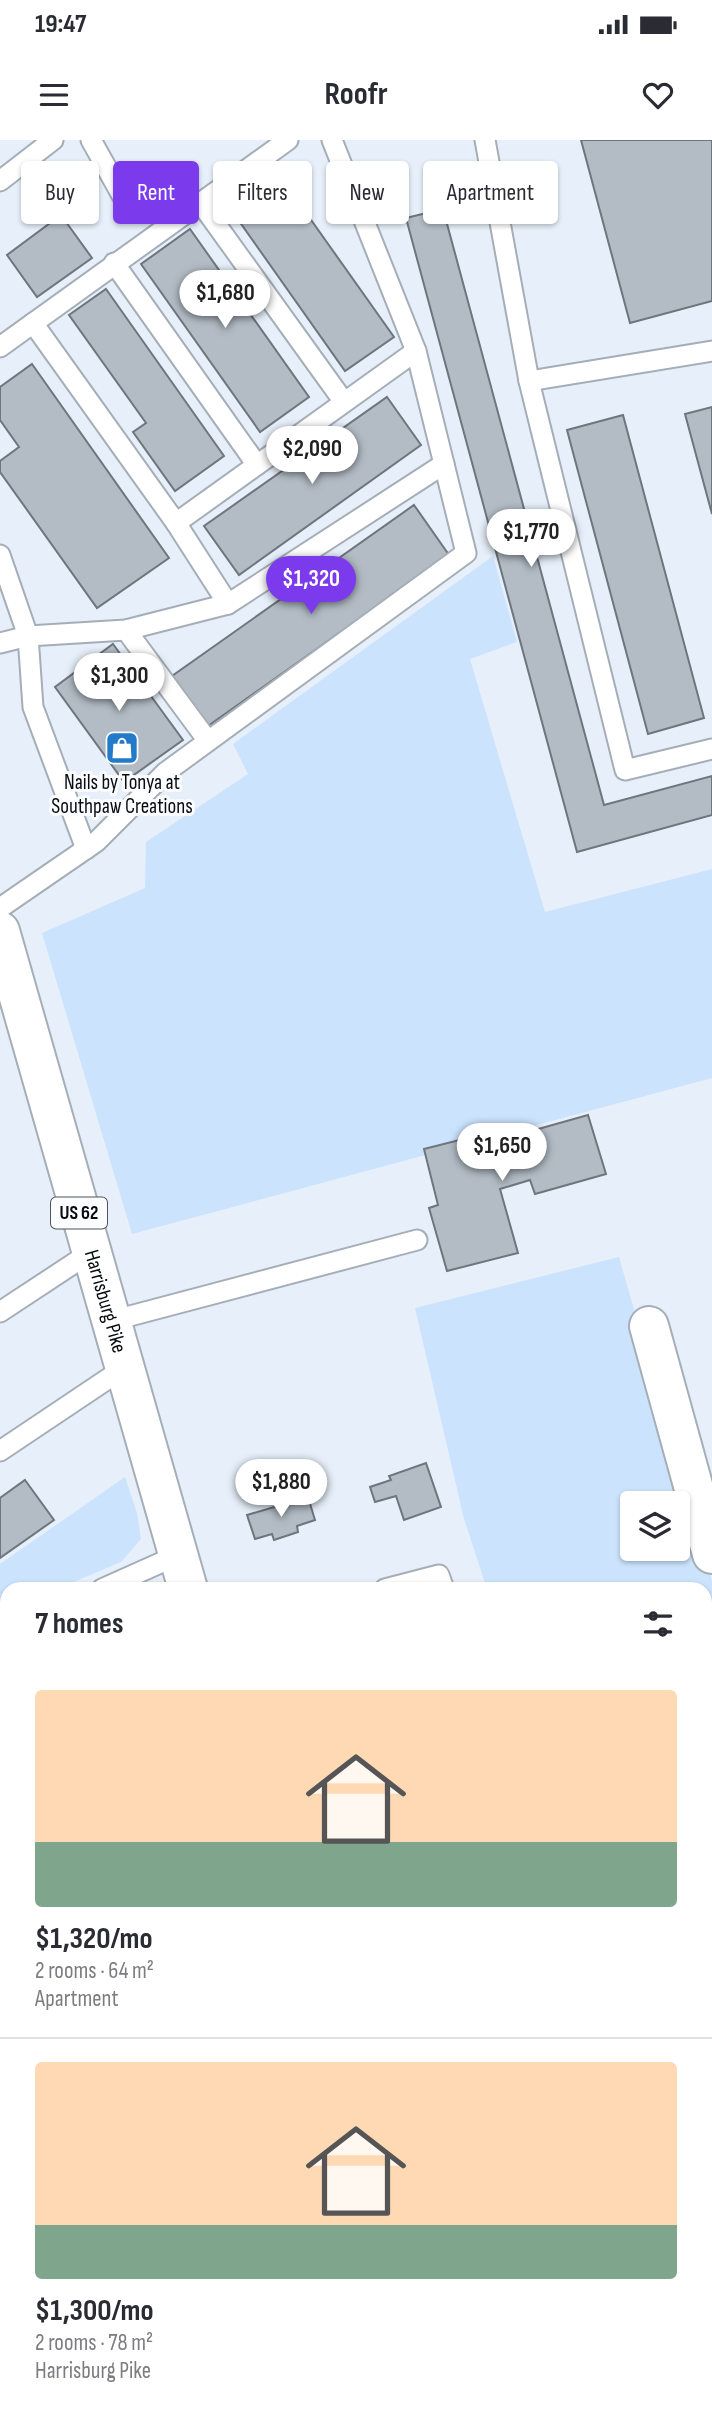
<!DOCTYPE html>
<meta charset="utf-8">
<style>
body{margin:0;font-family:"Sofia Sans Condensed",sans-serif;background:#f2f2f3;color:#2b2b33;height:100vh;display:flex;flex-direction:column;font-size:26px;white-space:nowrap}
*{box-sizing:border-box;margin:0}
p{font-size:23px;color:#7c7c81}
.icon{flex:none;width:38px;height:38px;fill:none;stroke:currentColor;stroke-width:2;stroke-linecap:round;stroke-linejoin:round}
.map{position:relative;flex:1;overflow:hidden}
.side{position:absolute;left:0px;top:1442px;width:712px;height:840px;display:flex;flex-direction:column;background:#fff;border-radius:21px 21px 0 0;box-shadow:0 2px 5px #0004}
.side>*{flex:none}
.guide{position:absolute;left:21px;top:21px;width:670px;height:63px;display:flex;gap:14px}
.controls{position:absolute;left:620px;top:1351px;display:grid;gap:14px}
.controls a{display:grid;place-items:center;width:70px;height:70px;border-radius:7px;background:#fff;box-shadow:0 2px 5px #0004;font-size:35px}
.price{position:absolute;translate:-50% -60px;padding:0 16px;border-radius:24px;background:#fff;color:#222;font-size:23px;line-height:46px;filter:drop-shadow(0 2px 4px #0008)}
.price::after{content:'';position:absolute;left:50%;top:42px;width:21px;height:16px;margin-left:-10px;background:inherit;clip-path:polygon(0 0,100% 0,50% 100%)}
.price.active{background:#7c3aed;color:#fff}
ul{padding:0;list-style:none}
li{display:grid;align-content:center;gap:14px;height:371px;padding:0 35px}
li+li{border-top:2px solid #e1e1e2}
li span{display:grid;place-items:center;height:217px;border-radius:7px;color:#555}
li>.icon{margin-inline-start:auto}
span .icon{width:126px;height:126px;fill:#fffc;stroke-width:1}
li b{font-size:30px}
h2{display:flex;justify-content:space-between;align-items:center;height:84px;padding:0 35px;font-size:30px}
.chip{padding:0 24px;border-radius:7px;background:#fff;box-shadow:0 2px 5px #0004;font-size:24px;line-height:63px}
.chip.active{background:#7c3aed;color:#fff}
.status{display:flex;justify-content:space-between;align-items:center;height:49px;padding:0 35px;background:#fff;direction:ltr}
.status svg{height:19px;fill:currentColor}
header{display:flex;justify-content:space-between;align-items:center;height:91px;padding:0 35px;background:#fff;font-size:32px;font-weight:700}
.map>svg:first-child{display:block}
</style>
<div class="status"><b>19:47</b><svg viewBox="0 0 49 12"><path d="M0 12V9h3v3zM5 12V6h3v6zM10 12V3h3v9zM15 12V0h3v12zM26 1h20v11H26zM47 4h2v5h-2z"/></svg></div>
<header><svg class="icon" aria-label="menu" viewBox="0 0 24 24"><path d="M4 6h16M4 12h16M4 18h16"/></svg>Roofr<svg class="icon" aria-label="heart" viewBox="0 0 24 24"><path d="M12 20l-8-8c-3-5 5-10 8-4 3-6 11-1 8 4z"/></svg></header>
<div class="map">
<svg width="712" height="2282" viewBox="0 0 712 2282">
<rect width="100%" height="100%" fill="#e7f0fa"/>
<g fill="#cbe3fd" fill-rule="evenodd">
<path d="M493 416 517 502 470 519 545 772 712 729V938L132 1094 42 793 145 748 146 702 248 634 233 604Z"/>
<path d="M619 1117 712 1441V1704L705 1707V1449H487L464 1379 415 1168ZM632 1363H677V1409H632Z"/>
<path d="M125 1337 137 1373 141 1399 121 1422 57 1449H7V1472L0 1477V1424Z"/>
<path d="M0 2175 7 2196V2275H33L35 2282H0Z"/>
</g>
<g fill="#b3bcc5" stroke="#6d757d" stroke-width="2">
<path d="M581 0H712V161L630 183Z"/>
<path d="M275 29 394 197 345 231 227 64Z"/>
<path d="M443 69 604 665 712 636V675L577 712 406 78Z"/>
<path d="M61 75 92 118 37 157 7 115Z"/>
<path d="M190 89 309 257 260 292 141 124Z"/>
<path d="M106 149 224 316 175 351 133 292 146 283 69 175Z"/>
<path d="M32 224 169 418 97 468 0 332V321L19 307 0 280V247Z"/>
<path d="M387 257 421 305 239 435 204 386Z"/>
<path d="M712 267V374L685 274Z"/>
<path d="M623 275 704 578 648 594 567 290Z"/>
<path d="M414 365 449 415 208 586 172 536Z"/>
<path d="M113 504 183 600 124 642 55 547Z"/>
<path d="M588 975 606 1034 535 1054 530 1040 500 1049 518 1113 447 1131 429 1068 438 1065 424 1009 515 986 517 995Z"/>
<path d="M426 1323 441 1367 404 1380 396 1356 375 1362 370 1347 391 1340 389 1336Z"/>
<path d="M25 1340 54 1380 0 1418V1358Z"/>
<path d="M308 1357 315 1380 297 1386 298 1392 274 1400 272 1394 255 1399 247 1375Z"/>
<path d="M708 1808 712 1821V1837L705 1839V1809Z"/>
<path d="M7 2017V2105L0 2107V2019Z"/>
<path d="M712 2036V2057L706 2039Z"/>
<path d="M256 2275H324L326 2282H258Z"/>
<path d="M491 2275H517L497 2282H493Z"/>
<path d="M161 2276 163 2282H138H139Z"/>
</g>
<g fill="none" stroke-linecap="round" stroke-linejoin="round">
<defs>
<g id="lane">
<path d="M91 0 129 68"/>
<path d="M485 0 529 241 625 630 712 609"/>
<path d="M0 41 53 0"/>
<path d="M200 62 344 262"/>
<path d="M114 123 257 325"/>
<path d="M33 183 176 383 416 211"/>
<path d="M0 207 288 0"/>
<path d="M529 241 712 211"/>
<path d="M176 383 228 464"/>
<path d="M0 415 28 496 33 567 86 709"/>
<path d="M126 490 208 601"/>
<path d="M0 503 28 496 126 490 228 464 444 324"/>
<path d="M0 768 96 702 166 632 466 413 416 211 332 0"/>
<path d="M0 1172 91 1112"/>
<path d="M111 1181 417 1100"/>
<path d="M0 1311 124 1228"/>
<path d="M102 1449 178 1415"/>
<path d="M385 1449 439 1435 444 1449"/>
<path d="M0 1524 7 1517"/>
<path d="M0 1631 7 1646"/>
<path d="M0 1719 7 1717"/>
<path d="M705 2236 712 2234"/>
<path d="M705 2263 711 2282"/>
<path d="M542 2282 567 2275"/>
</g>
<g id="street">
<path d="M649 1186 712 1414"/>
<path d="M705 1954 712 1952"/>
</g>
<g id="primary">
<path id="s1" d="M0 791 188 1449"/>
<path d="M432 2275 434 2282"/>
</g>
</defs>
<use href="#lane" stroke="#a5aeb7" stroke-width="23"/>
<use href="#street" stroke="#a5aeb7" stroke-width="42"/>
<use href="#primary" stroke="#a5aeb7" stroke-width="42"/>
<use href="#lane" stroke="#fff" stroke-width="19"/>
<use href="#street" stroke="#fff" stroke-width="38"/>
<use href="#primary" stroke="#fff" stroke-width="38"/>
</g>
<defs>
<symbol id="shop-square" viewBox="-11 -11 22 22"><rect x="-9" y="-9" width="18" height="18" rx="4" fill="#237ac8" stroke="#fafcfe"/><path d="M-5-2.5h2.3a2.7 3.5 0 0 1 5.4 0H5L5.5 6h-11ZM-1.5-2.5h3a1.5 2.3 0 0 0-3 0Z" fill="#fff"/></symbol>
</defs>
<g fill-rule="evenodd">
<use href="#shop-square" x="103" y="589" width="38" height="38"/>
</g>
<g text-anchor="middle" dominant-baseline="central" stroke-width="6" stroke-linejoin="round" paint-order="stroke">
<rect fill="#fafcfe" stroke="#515457" stroke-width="2" x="51" y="1057.5" width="56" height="31" rx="5"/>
<g font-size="19" font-weight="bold" fill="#090c0f">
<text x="79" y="1073">US 62</text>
</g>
<g font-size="21" fill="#090c0f" stroke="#fafcfe">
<text x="122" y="642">Nails by Tonya at<tspan x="122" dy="24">Southpaw Creations</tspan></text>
</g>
<g font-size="21" fill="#090c0f" stroke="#fafcfe">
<text stroke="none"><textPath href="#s1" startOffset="385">Harrisburg Pike</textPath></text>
</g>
</g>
</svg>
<div class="controls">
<a><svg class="icon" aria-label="layers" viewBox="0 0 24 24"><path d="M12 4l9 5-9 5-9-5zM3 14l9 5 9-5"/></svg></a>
</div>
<b class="price" style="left:225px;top:190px">$1,680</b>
<b class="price" style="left:312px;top:346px">$2,090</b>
<b class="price" style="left:531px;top:429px">$1,770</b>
<b class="price active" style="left:311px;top:476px">$1,320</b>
<b class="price" style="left:119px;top:573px">$1,300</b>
<b class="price" style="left:502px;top:1043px">$1,650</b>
<b class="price" style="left:281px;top:1379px">$1,880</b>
<div class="guide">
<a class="chip">Buy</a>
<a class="chip active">Rent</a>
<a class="chip">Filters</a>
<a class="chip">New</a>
<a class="chip">Apartment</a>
</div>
<section class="side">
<h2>7 homes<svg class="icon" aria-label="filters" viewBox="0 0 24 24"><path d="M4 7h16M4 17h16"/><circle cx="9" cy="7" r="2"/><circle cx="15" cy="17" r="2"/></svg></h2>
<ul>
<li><span style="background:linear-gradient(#ffd9b3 70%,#7fa58c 0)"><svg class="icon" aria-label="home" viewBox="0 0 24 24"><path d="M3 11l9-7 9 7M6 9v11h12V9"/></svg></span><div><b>$1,320/mo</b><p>2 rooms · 64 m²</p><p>Apartment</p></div></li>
<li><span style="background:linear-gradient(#ffd9b3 75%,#7fa58c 0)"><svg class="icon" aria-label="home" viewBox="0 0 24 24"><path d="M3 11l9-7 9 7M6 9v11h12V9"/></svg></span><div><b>$1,300/mo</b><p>2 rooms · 78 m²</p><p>Harrisburg Pike</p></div></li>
</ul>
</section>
</div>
